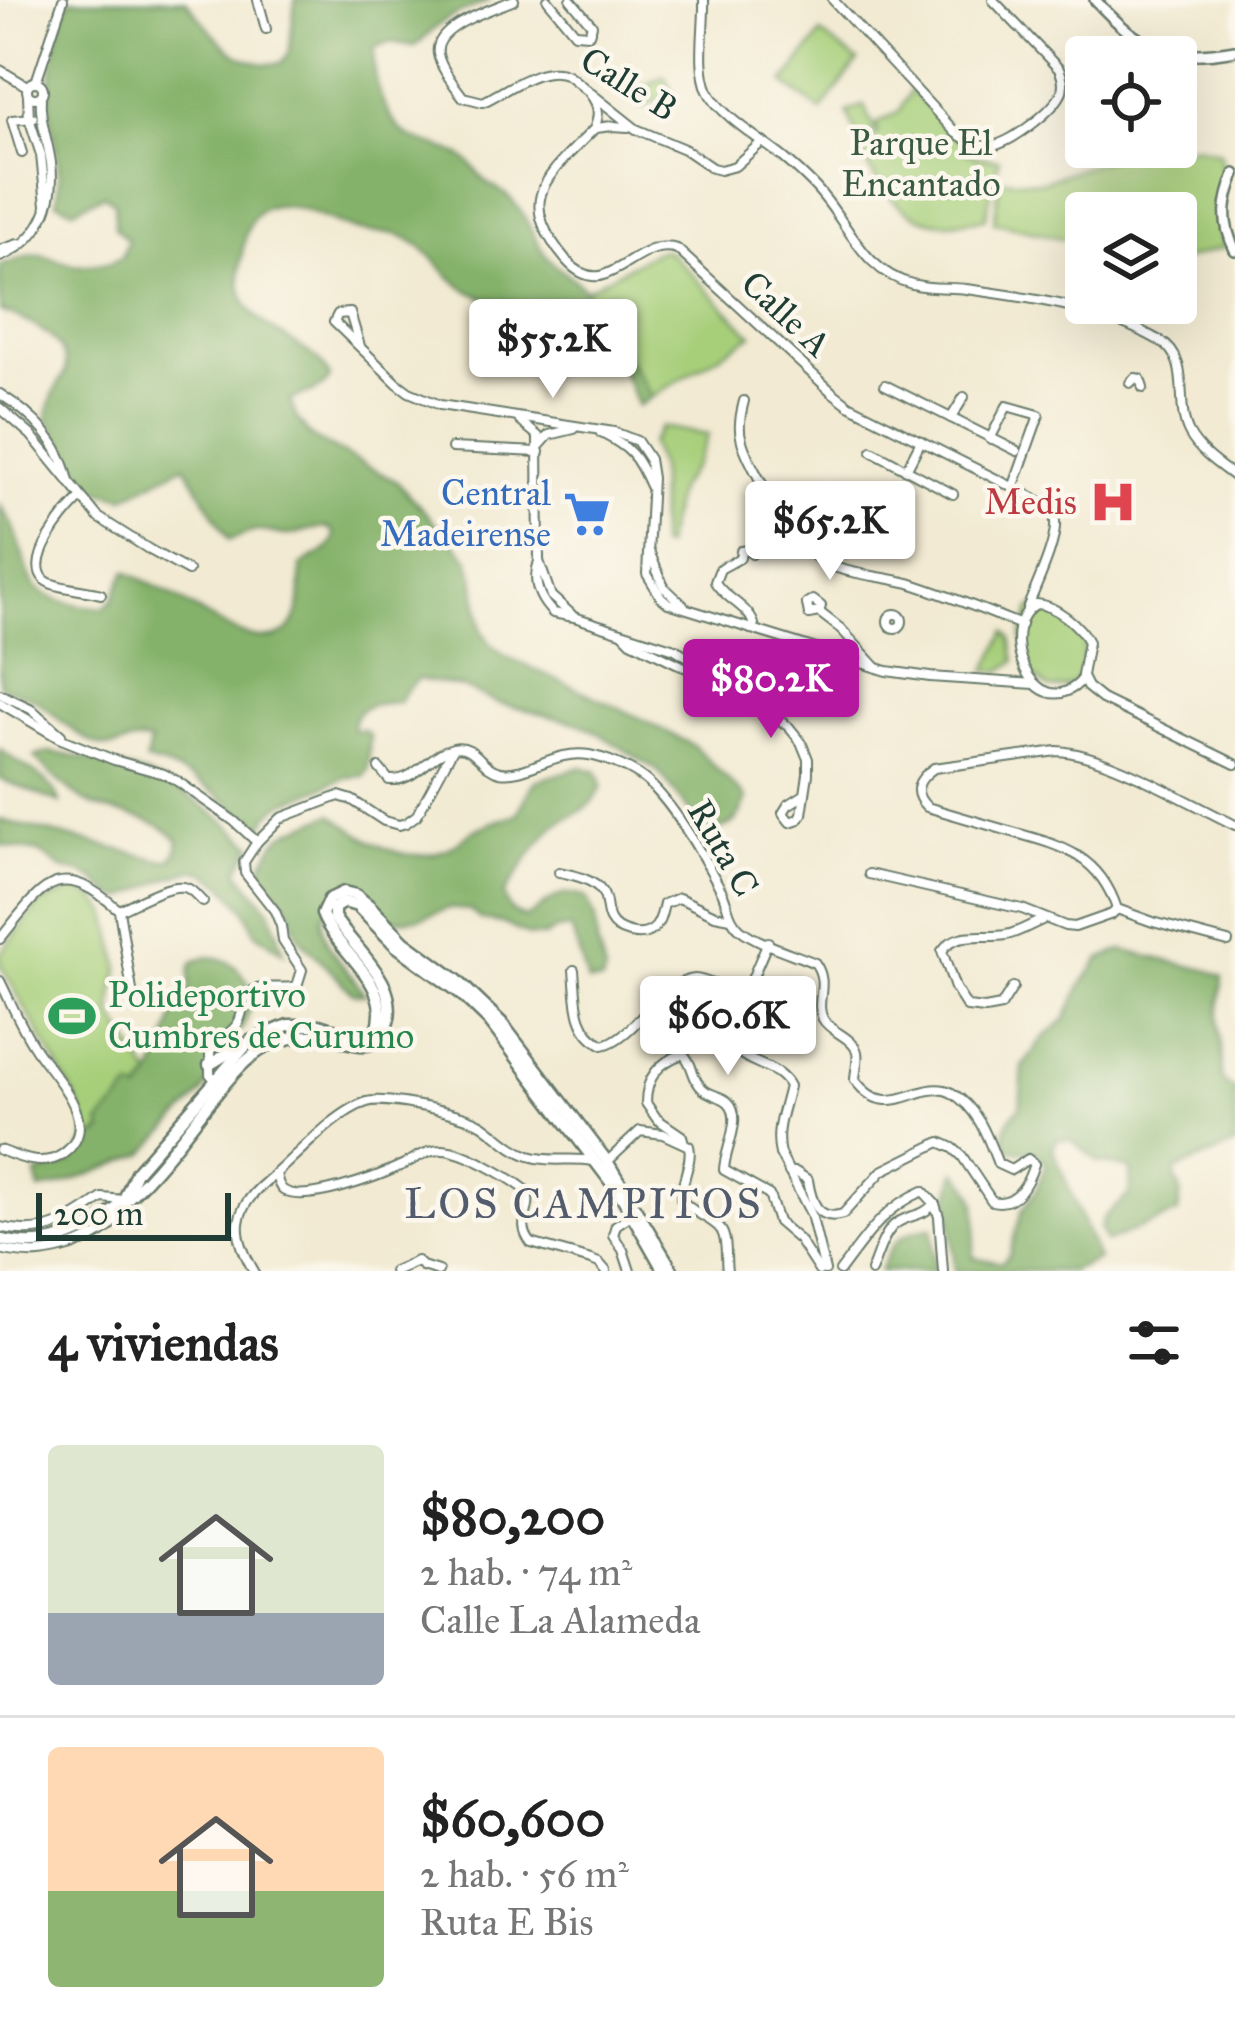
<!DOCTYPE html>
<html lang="es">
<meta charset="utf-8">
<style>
body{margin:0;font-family:"IM FELL Great Primer",serif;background:#f2f2f2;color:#222;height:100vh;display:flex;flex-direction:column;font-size:45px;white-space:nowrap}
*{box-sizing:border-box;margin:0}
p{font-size:39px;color:#767676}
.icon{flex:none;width:66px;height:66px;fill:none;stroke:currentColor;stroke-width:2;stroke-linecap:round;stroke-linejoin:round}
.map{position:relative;height:1271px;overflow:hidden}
.panel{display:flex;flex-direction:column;background:#fff;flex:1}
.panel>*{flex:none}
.controls{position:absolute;left:1065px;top:36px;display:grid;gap:24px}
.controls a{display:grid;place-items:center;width:132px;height:132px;border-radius:12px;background:#fff;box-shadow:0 12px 48px #0002;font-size:60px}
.scale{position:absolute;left:36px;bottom:30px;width:195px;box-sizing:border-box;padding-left:12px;border:6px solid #1f3d34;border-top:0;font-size:33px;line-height:42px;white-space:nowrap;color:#1f3d34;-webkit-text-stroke:9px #fbf7ec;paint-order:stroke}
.price{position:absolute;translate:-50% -102px;padding:0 27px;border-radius:12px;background:#fff;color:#222;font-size:39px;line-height:78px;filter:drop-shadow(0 3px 6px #0008)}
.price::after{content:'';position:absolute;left:50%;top:72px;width:36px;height:27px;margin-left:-18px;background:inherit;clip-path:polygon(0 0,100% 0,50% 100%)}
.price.selected{background:#b5179e;color:#fff}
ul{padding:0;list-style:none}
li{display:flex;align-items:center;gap:36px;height:300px;padding:0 48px}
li+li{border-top:3px solid #e0e0e0}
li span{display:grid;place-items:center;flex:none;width:336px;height:240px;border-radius:12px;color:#555}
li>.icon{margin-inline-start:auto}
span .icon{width:144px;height:144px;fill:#fffc;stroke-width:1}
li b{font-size:51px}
h2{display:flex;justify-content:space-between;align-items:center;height:144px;padding:0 48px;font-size:51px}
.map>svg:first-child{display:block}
</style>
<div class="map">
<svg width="1235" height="1271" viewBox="0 0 1235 1271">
<rect width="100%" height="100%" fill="#fbf7ec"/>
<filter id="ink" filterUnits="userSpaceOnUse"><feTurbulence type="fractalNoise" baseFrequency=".00833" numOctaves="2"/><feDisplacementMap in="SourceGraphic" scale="24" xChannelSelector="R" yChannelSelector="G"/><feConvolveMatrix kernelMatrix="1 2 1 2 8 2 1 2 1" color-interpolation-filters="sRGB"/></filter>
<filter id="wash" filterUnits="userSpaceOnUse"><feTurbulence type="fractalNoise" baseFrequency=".004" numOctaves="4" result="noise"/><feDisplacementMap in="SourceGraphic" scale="48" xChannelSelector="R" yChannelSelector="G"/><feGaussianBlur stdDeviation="2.7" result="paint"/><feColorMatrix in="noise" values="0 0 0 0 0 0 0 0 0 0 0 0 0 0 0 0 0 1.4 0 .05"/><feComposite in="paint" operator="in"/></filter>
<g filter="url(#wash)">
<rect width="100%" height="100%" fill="#f2ead2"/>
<g fill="#a7cf7a" stroke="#638657" stroke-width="3">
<path d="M821 34 858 61 821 111 784 83Z"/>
<path d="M664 76 673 92 642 108 633 92Z"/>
<path d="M911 90 961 140 964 151 978 157 999 159 985 219C972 220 959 223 946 223 905 222 875 187 862 151L878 133 876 124 899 112Z"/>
<path d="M864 105 876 131 858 138 847 112Z"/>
<path d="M1196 146 1220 153 1224 181 1216 213 1225 247 1176 262V213H1086V244L994 222 1000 179 1041 182 1143 147 1178 150Z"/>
<path d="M663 250 671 253 752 335 652 397 585 290 655 252Z"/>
<path d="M661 427 708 435 696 463 677 490 664 547 659 546V468L650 444Z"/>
<path d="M1037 606C1057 611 1071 626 1085 641 1082 667 1083 691 1049 688L1029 672 1022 636 1031 609Z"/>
<path d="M1006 632 1011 638 1015 661 1001 671H986Z"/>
<path d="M70 891H81L94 898 108 914 120 968 113 995 112 1014 151 1077C133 1102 112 1125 86 1142L85 1118 76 1098 0 964V954L39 904Z"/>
</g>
<g fill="#85b26a" stroke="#52784f" stroke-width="3">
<path d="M69 0H185C213 31 233 70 281 63L289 53 295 0H491C473 8 452 14 436 27 427 34 424 40 414 46L391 42 375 47C371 73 380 104 396 125 413 148 448 142 469 162 476 168 479 177 487 183 498 190 508 194 516 205 532 224 537 251 557 267 569 277 574 276 585 290L652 397 638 406C633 395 628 382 622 372 604 346 564 315 534 308 511 302 485 302 464 288 443 275 432 251 409 239 388 228 376 235 356 230 317 219 256 175 244 243 241 258 238 274 241 289 250 335 313 339 330 377 323 392 304 394 290 400L296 417 311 437 396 481 469 559 474 577 482 631 492 646 505 656 622 709 694 746 746 798C740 822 728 832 703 828L658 771 595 731 578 723 497 703 462 687 418 679 404 692 399 702C376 703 350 704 354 732L363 730 370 736 368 769 364 776 347 777 278 806 268 816 261 831C228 800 191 771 146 761L150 742C129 737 121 751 102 746 77 738 58 716 37 701 26 694 12 690 0 686V505C45 569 0 599 104 608L112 601 126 571C146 582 166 591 185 603 207 616 263 656 288 630 303 614 301 586 301 566 309 558 327 554 332 543 345 515 297 535 287 535 278 535 267 530 257 531 249 532 237 538 229 540L185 465 125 497 96 490 86 479 47 418C49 408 51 399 55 390 56 389 64 375 65 373 73 340 24 318 0 311V266L32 255H42L76 266 108 263 122 257 128 240 115 227V202L104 195 73 209 57 202C63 172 54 145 51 115 47 76 56 37 69 0Z"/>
<path d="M0 749C18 766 54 777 60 803L0 779Z"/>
<path d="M48 752C81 757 126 766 158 780 192 794 225 821 253 845L239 868 240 874 270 910 284 953 255 932 245 909 222 884 205 872 193 870 170 877 123 899 112 895 95 880 82 873 62 869 39 852 0 845V820L160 860H170L177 851 179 841C159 817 125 816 97 807 80 802 47 771 35 757Z"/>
<path d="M582 767 597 772 602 785C590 817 571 809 551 829 532 848 520 872 504 894 507 908 512 914 526 918 548 905 557 886 586 898L595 918 597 943 605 972 602 982H588L571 928 556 930 544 937 529 936 502 923 480 919 470 910 449 908 420 918 394 920 365 893 354 889 323 915C319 950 349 967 365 995L353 993 302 941C293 929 294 915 287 903 279 891 267 884 260 871 281 823 289 834 332 814 365 839 403 868 447 849 456 845 463 837 471 832 486 824 501 819 517 814L535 781Z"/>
<path d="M1122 950 1210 971 1223 977C1222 994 1217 1011 1219 1028 1221 1047 1223 1058 1221 1078L1227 1085 1235 1089V1145L1176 1170 1175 1177 1181 1192 1178 1213 1106 1242 1100 1229 1104 1217 1129 1195 1131 1169 1099 1162 1071 1140 1057 1139 1053 1149 1098 1259 1071 1271H955L949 1199 956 1171C986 1198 976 1222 973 1257L1002 1263 1009 1255 1022 1211 1037 1189 1046 1162 1035 1152 1007 1150C1002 1130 1006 1121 1020 1107L1023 1066 1042 1039 1065 1020 1082 984 1100 959Z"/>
<path d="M206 957C232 956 243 973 255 995L243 1027 215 1055 214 1073 201 1095 144 1154 59 1186 40 1190 36 1175 73 1162 86 1142 103 1131 100 1124 131 1089 140 1093 151 1077 162 1055 177 1007 189 995 190 969 193 962Z"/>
<path d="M932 1228 935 1271H880C892 1242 899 1231 932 1228Z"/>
</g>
</g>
<g filter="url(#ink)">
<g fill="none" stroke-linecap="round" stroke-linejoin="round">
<defs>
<g id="minor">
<path d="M258 0 266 29"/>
<path d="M514 0C494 9 433 26 438 54 440 68 455 86 463 97L483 102C507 91 542 62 568 75L636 129 684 149 712 168 720 170 735 166 762 142"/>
<path d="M548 0 575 33 589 34 592 25 571 0"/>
<path d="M704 0C705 26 697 67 708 91 720 116 762 140 784 158 797 169 812 182 823 196 851 229 865 272 912 284 929 289 949 287 966 289 1032 298 1102 307 1160 341 1193 360 1174 405 1189 433 1199 452 1219 465 1235 477"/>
<path d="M833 0 956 133C967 140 978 148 991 146 1011 143 1050 113 1060 96 1065 86 1063 78 1059 69L993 0"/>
<path d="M0 70 27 86"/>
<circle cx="35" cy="90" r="8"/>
<path d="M36 82 63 0"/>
<path d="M590 94C599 105 600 115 594 129 547 177 513 198 567 261 575 270 587 278 600 276 627 269 648 240 677 249L832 392 849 405 1046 504C1051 510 1055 514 1055 522 1057 543 1035 588 1027 609"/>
<path d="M28 95 29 118 41 155 46 205"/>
<path d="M596 128 612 126 628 127"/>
<path d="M22 153 12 120 33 118"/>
<path d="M0 250 18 244"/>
<path d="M0 257C40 241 56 204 51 163 48 140 39 120 41 96"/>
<path d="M360 346 350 313 338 314 334 322 397 383 409 392 440 405 614 432 637 441 649 459 652 478 647 574 661 597 668 603 887 671 930 677 1035 684"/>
<path d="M1130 383 1135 378 1140 379 1143 388"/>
<path d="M885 385 1017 451"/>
<path d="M0 394C33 415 61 442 69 482"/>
<path d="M744 401C741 412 738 426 741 437 746 465 802 554 828 565 853 575 882 576 909 583 947 595 984 610 1021 625"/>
<path d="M0 408 31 435 98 517 150 550 188 571"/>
<path d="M951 418 964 397"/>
<path d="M520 421 538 436 539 561 551 596 571 614"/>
<path d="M601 433C631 448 637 456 650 486"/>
<path d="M990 439 1007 406 1039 415 1013 488"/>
<path d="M540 445 549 435 574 429"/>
<path d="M452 448 539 452"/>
<path d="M872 451 953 494"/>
<path d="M906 470 921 441"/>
<path d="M80 499C67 512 24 560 45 580 53 588 88 590 101 594"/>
<path d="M649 551 664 587 684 606"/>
<path d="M539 561C532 581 538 598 553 613L574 617 675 649 723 678 789 727 801 742 808 759V774L802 814 799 819 790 822 783 813 788 805 804 795"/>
<path d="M807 604 809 614 819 612 841 629 876 667"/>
<path d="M807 604 813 600 821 606 819 612"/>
<path d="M1036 604C1055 605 1080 625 1088 642L1081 681C1035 728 993 629 1036 604Z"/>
<circle cx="895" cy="621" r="7"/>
<path d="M751 629 754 624C747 605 725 599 715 582L720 569 740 558 741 551 749 550 752 554"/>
<path d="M624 634 631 641 738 693"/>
<path d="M1083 679 1087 687 1102 699 1235 764"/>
<path d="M0 694 30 708 61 735"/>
<path d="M0 703 59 738 114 760 164 774 177 781 234 821 257 842"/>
<path d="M379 768 389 780C416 782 429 754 453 748 476 743 480 768 500 772 526 777 555 749 589 755 605 758 627 767 640 776 668 794 704 858 720 888 728 901 727 918 740 929 757 943 794 954 815 963 830 984 814 1001 823 1019 830 1032 853 1037 857 1052 859 1059 855 1072 855 1080 888 1126 921 1076 952 1093 978 1108 988 1138 998 1164L1011 1170 1028 1159 1034 1164C1028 1183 1016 1207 992 1201L962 1156 953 1148 940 1142 882 1171 843 1214C817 1222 811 1200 808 1180L796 1172H789"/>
<path d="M559 872C573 875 594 879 602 892 608 900 605 911 610 920 616 932 640 939 652 930 660 925 662 912 664 904L679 898 715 915 731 918"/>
<path d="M869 874 1022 909 1065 926 1075 927 1112 914 1117 909"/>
<path d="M119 910C134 904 171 881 187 888 194 891 197 897 203 902"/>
<path d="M0 939C43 886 57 856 119 910L133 997"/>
<path d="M768 942C754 973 734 1017 736 1050 752 1066 778 1065 789 1086 784 1110 774 1129 780 1154L811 1214 825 1271"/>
<path d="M1228 942 1153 922 1117 909C1099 853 1058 845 1009 831 982 823 955 815 927 807 911 792 918 779 934 768L1057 751C1105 753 1189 803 1235 825"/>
<path d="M574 970C577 1000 574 1030 603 1045 635 1038 661 981 695 979 700 979 709 983 714 984 728 989 737 990 743 1005"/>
<path d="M0 981C11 1003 21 1027 35 1048 52 1075 105 1124 63 1154 44 1168 20 1158 0 1150"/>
<path d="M1013 987 1001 1006 985 1009 967 1007 955 988 942 951C957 929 983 939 1006 935 1018 933 1030 925 1042 920"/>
<path d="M218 1083 210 1074V1051C218 1040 231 1034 238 1023 245 1011 241 994 257 989 269 985 284 990 297 986L302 970 283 941 281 926 275 911 245 873 244 862 257 842 281 818 339 796 352 800 384 821 399 825 406 823 417 815 453 749"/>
<path d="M684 1143 682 1136 657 1119 646 1103C646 1077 659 1062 683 1054 694 1064 691 1078 702 1088 710 1096 720 1095 728 1102 744 1117 724 1151 724 1170L769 1195 778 1222 799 1240 819 1271"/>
<path d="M608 1161 640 1131 663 1134 689 1146C693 1161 681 1181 681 1199 692 1214 713 1218 721 1230 728 1240 725 1259 727 1271"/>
<path d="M276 1174C277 1179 279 1187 283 1190 303 1205 379 1176 400 1166 414 1160 427 1149 443 1150 465 1151 509 1177 526 1190 535 1211 514 1221 531 1243L591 1260 599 1263 606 1271"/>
<path d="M935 1204 939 1217 943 1271"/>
<path d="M0 1227C44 1237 68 1223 102 1198L124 1200C123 1233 67 1251 39 1253 25 1254 13 1252 0 1249"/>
<path d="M254 1271C232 1235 232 1210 266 1182 293 1160 334 1112 367 1102 385 1096 467 1114 483 1125 499 1136 510 1149 529 1156 550 1163 571 1157 593 1161"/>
<path d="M394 1271 417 1261 422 1266 438 1271"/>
<path d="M630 1271 623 1250 613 1235 616 1225 633 1214"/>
<path d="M840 1271C866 1237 882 1209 923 1191L934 1203"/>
<path d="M871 1271C877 1257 882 1237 893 1226 905 1214 924 1218 934 1203"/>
</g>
<g id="tertiary">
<path d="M1095 0C1141 49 1167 62 1235 50"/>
<path d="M1235 174C1224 202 1221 222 1235 250"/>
</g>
<g id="secondary">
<path d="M209 1065 232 1051"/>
<path d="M125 1197 136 1172 250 1041 288 1025H319L360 1038 369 1037 377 1030C394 983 337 953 322 914L329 899 344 892 356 895 370 906 404 941 457 980 502 1023 607 1161 673 1271"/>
<path d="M0 1239C94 1265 159 1166 209 1103 226 1082 244 1058 268 1046 285 1038 303 1035 322 1036 344 1038 373 1060 386 1028 404 984 354 950 334 917V908L344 902 357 906 396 946 460 993 489 1021 622 1197 664 1271"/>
</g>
</defs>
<use href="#minor" stroke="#697a6b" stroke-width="12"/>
<use href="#tertiary" stroke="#697a6b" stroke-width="14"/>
<use href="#secondary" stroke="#697a6b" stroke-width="15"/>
<use href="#minor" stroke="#fff" stroke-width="8"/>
<use href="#tertiary" stroke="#fff" stroke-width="9"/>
<use href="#secondary" stroke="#fff" stroke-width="10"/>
</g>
</g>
<defs>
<symbol id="hospital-bare" viewBox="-9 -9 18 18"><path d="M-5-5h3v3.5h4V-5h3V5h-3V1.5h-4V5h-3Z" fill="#e0444e" stroke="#fbf7ec" stroke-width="2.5" paint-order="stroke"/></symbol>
<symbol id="supermarket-bare" viewBox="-9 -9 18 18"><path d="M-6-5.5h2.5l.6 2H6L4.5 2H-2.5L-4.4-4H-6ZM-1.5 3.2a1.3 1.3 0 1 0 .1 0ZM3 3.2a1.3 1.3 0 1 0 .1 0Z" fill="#3f7fe0" stroke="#fbf7ec" stroke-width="2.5" paint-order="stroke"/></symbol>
<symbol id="stadium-bare" viewBox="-9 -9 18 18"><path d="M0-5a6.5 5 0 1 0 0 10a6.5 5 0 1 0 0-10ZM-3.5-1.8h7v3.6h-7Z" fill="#2e9e5b" stroke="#fbf7ec" stroke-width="2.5" paint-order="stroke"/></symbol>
</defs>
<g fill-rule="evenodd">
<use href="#hospital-bare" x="1080" y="469" width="66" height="66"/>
<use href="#supermarket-bare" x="554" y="481" width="66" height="66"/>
<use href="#stadium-bare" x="39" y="983" width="66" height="66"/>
</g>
<g text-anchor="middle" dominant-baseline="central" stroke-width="9" stroke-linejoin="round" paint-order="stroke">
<g font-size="36" fill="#1f3d34" stroke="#fbf7ec">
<text transform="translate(629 84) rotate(32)">Calle B</text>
<text transform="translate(786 314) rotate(43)">Calle A</text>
<text transform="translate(723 848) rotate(60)">Ruta C</text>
</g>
<g font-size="36" fill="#3a5a42" stroke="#fbf7ec">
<text x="921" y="143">Parque El<tspan x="921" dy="41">Encantado</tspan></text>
</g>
<g font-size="36" fill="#366cbe" stroke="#fbf7ec" text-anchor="end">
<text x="551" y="493">Central<tspan x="551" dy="41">Madeirense</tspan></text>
</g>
<g font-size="36" fill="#be3a42" stroke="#fbf7ec" text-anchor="end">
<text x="1077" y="502">Medis</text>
</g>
<g font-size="36" fill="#27864d" stroke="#fbf7ec" text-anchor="start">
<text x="108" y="995">Polideportivo<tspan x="108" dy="41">Cumbres de Curumo</tspan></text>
</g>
<g font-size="42" letter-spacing="3" fill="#535c6c" stroke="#fbf7ec">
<text x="584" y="1204">LOS CAMPITOS</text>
</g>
</g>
</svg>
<div class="controls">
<a><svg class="icon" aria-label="locate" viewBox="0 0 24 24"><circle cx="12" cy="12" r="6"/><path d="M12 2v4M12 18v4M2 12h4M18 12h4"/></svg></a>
<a><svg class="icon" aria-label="layers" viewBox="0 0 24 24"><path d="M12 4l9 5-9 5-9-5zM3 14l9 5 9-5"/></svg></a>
</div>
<div class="scale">200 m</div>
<b class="price" style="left:553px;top:401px">$55.2K</b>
<b class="price" style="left:830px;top:583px">$65.2K</b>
<b class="price selected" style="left:771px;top:741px">$80.2K</b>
<b class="price" style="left:728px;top:1078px">$60.6K</b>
</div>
<section class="panel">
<h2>4 viviendas<svg class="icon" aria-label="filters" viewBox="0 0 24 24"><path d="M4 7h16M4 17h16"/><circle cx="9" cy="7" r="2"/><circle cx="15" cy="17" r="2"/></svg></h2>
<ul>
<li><span style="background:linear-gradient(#dfe7d0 70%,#9aa5b1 0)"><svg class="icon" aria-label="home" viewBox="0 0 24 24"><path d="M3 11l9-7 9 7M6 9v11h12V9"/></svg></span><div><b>$80,200</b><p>2 hab. · 74 m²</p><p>Calle La Alameda</p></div></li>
<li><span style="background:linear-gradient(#ffd9b3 60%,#8fb573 0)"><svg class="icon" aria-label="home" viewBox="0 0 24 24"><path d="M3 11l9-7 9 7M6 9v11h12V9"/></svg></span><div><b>$60,600</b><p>2 hab. · 56 m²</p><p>Ruta E Bis</p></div></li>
</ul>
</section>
